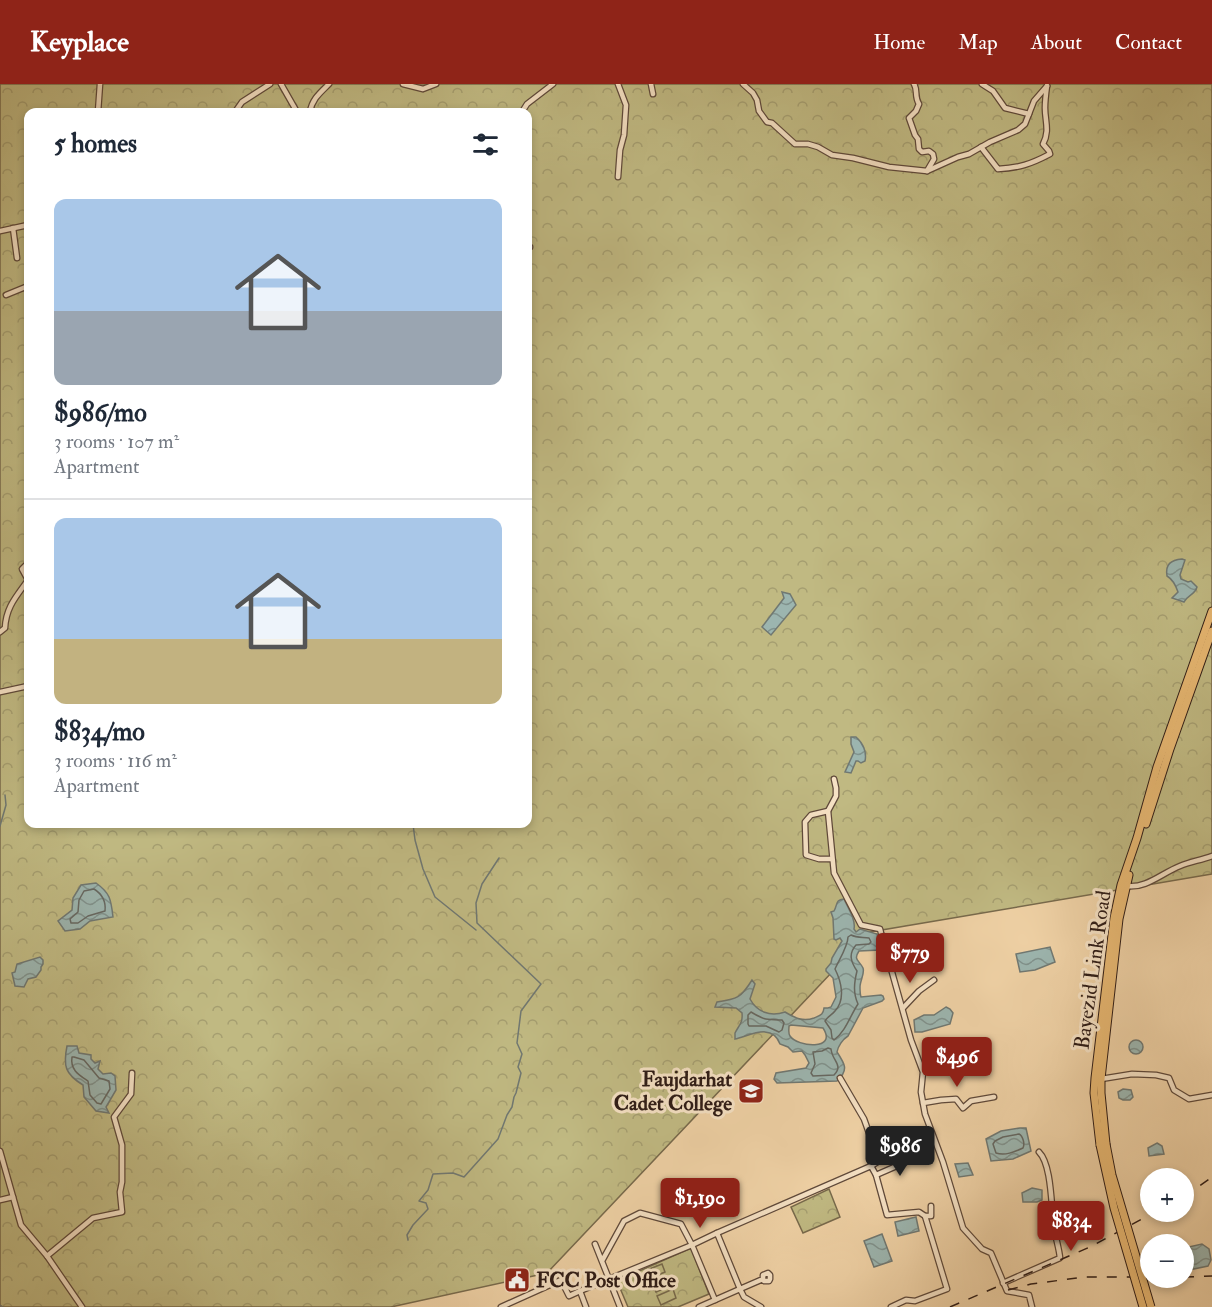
<!DOCTYPE html>
<meta charset="utf-8">
<style>
body{margin:0;font-family:"IM FELL Double Pica",serif;background:#f6f6f7;color:#1f2937;height:100vh;display:flex;flex-direction:column;font-size:22px;white-space:nowrap}
*{box-sizing:border-box;margin:0}
p{font-size:20px;color:#747a83}
.icon{flex:none;width:33px;height:33px;fill:none;stroke:currentColor;stroke-width:2;stroke-linecap:round;stroke-linejoin:round}
.map{position:relative;flex:1;overflow:hidden}
.side{position:absolute;left:24px;top:24px;width:508px;height:720px;display:flex;flex-direction:column;background:#fff;border-radius:12px;box-shadow:0 3px 9px #0003}
.side>*{flex:none}
.controls{position:absolute;left:1140px;top:1084px;display:grid;gap:12px}
.controls a{display:grid;place-items:center;width:54px;height:54px;border-radius:50%;background:#fff;box-shadow:0 3px 9px #0003;font-size:30px}
.price{position:absolute;translate:-50% -51px;padding:0 14px;border-radius:6px;background:#8f2418;color:#fff;font-size:20px;line-height:39px;filter:drop-shadow(0 2px 3px #0008)}
.price::after{content:'';position:absolute;left:50%;top:36px;width:18px;height:14px;margin-left:-9px;background:inherit;clip-path:polygon(0 0,100% 0,50% 100%)}
.price.active{background:#222;color:#fff}
ul{padding:0;list-style:none}
li{display:grid;align-content:center;gap:12px;height:318px;padding:0 30px}
li+li{border-top:2px solid #e0e1e3}
li span{display:grid;place-items:center;height:186px;border-radius:12px;color:#555}
li>.icon{margin-inline-start:auto}
span .icon{width:108px;height:108px;fill:#fffc;stroke-width:1}
li b{font-size:26px}
h2{display:flex;justify-content:space-between;align-items:center;height:72px;padding:0 30px;font-size:26px}
header{display:flex;align-items:center;gap:36px;box-sizing:border-box;height:84px;padding:0 30px;background:#8f2418;color:#fff}
header strong{font-size:28px}
nav{display:flex;gap:33px;margin-inline-start:auto;font-size:21px}
.map>svg:first-child{display:block}
</style>
<header>
<strong>Keyplace</strong>
<nav><a>Home</a><a>Map</a><a>About</a><a>Contact</a></nav>
</header>
<div class="map">
<svg width="1212" height="1223" viewBox="0 0 1212 1223">
<defs>
<pattern id="forest-crowns" width="20" height="18" patternUnits="userSpaceOnUse" patternTransform="scale(1.5)"><rect width="20" height="18" fill="#c0b982"/><path d="M2 6a3 3 0 1 1 6 0M12 15a3 3 0 1 1 6 0" fill="none" stroke="#a59e70"/></pattern>
<pattern id="water-waves" width="16" height="10" patternUnits="userSpaceOnUse" patternTransform="scale(1.5)"><rect width="16" height="10" fill="#9cb5af"/><path d="M0 5q4-4 8 0t8 0" fill="none" stroke="#80928d"/></pattern>
</defs>
<rect width="100%" height="100%" fill="#efd1a5"/>
<filter id="stains"><feTurbulence type="fractalNoise" baseFrequency=".00333" numOctaves="4"/><feColorMatrix values="0 0 0 0 .2 0 0 0 0 .09 0 0 0 0 .02 0 0 0 .5 -.17"/></filter>
<radialGradient id="worn" r=".72"><stop offset=".6" stop-color="#630" stop-opacity="0"/><stop offset="1" stop-color="#630" stop-opacity=".3"/></radialGradient>
<g fill="url(#forest-crowns)" stroke="#786a4c" stroke-width="1.5" fill-rule="evenodd">
<path d="M0 0H1212V790L870 848 547 1189 391 1223H0ZM28 28H528V740H28Z"/>
<path d="M829 1105 840 1133 803 1149 791 1123Z"/>
<path d="M691 1164 709 1210 678 1223H628L617 1197Z"/>
</g>
<g fill="#c0b982" stroke="#786a4c" stroke-width="1.5">
<path d="M662 1180 665 1188 651 1194 647 1186Z"/>
<path d="M667 1193 670 1202 656 1208 652 1199Z"/>
<path d="M673 1205 676 1214 661 1221 657 1212Z"/>
</g>
<g fill="url(#water-waves)" stroke="#707872" stroke-width="1.5" fill-rule="evenodd">
<path d="M1182 475 1185 476 1180 491 1181 495 1188 498 1191 497 1197 503C1195 511 1187 511 1184 518L1172 514 1178 508C1176 502 1172 495 1167 492 1165 480 1171 476 1182 475Z"/>
<path d="M782 508 790 510 796 521 771 551 762 543 784 514Z"/>
<path d="M851 653H856C863 659 867 668 865 677L861 679 858 677H856L851 689 845 688 854 668 851 660Z"/>
<path d="M96 799C110 809 111 815 113 833L90 837 80 845 65 847 58 837 72 826 73 814 81 801Z"/>
<path d="M844 815C848 824 856 836 854 845L856 848 860 845 877 850 880 866 859 867C853 876 859 876 863 884 865 889 860 897 860 903 860 905 860 910 861 913L881 911 883 912 884 915 882 917 863 924 848 952C843 955 838 962 837 968 845 980 849 986 837 997L777 999 774 995 776 989 806 984 809 979 805 971 802 967 793 968 788 963 780 960C772 938 749 952 735 955V949C739 941 743 939 742 929L736 924 715 923 717 918C737 915 741 914 752 896L755 900 750 915C757 928 770 933 785 928 795 934 803 938 814 934 821 931 823 931 824 924H828L831 923 836 913 833 894 826 887V885L831 879 832 874 842 857 840 854 836 856 834 855 833 834 831 828 834 827C838 820 835 816 844 815ZM791 941 823 944C838 967 797 963 790 952 788 949 789 946 789 942Z"/>
<path d="M1050 863 1055 878 1035 886 1020 888 1016 870Z"/>
<path d="M40 873 43 876V880L41 883V886L36 893 28 895 24 903 15 902 12 889 15 888 17 880Z"/>
<path d="M946 923 950 925 953 929 950 940 922 948H915L914 936 924 931H934Z"/>
<circle cx="1136" cy="963" r="7"/>
<path d="M67 962H77L79 969 91 971V975L95 979 100 977 98 985 103 990 111 989 115 992 116 1006 106 1023 109 1029 96 1027 84 1013 83 1001C65 990 63 982 67 962Z"/>
<path d="M948 972 951 977 950 984 941 989 928 990 927 978Z"/>
<path d="M1123 1005 1131 1006 1133 1013 1130 1016H1123L1119 1014 1118 1008Z"/>
<path d="M1020 1044H1026L1031 1067 1013 1075 991 1077 986 1055 1001 1047Z"/>
<path d="M1157 1059 1162 1062 1164 1070 1149 1072 1148 1064Z"/>
<path d="M968 1079 973 1091 959 1093 955 1080Z"/>
<path d="M1032 1104 1042 1106V1116L1037 1118H1023L1022 1109Z"/>
<path d="M916 1133 919 1147 898 1152 895 1138Z"/>
<path d="M882 1150 892 1177 874 1183 864 1157Z"/>
<path d="M1202 1160 1209 1165 1211 1176 1208 1182 1184 1187V1164Z"/>
</g>
<g fill="none" stroke-linecap="round" stroke-linejoin="round">
<g stroke="#666862" stroke-width="1.5">
<path d="M94 805C102 810 106 818 105 827L88 832 78 839H71L70 835 78 828 79 816 84 807Z"/>
<path d="M851 851C857 854 863 853 869 854L871 858 869 860 856 861C848 870 851 878 857 887 854 899 853 909 858 920 850 932 846 947 834 956L832 954 831 946 825 937C828 932 832 931 835 927 846 915 841 897 835 885 839 876 848 862 848 853Z"/>
<path d="M751 928C766 937 766 935 782 936L784 939 782 946 779 948 766 942H749L748 940V931Z"/>
<path d="M828 964 831 965C832 977 844 981 834 991L813 992 811 989 815 980 813 968 822 967Z"/>
<path d="M72 973H74L84 976 99 994 109 997 110 1005 101 1020 97 1019 90 1011 88 997C79 991 70 986 72 973Z"/>
<path d="M1019 1050C1023 1052 1025 1060 1023 1064 1014 1068 1005 1072 996 1069L993 1060 995 1057 1003 1053Z"/>
</g>
<g stroke="#707872" stroke-width="1.5">
<path d="M413 740 415 756 423 785 435 813 476 846"/>
<path d="M0 742 6 721 5 711"/>
<path d="M408 1156 407 1151 413 1141 428 1125 426 1119 419 1117 428 1106 433 1090 453 1089 464 1093 498 1055 507 1031 512 1023 514 1013 516 1009 521 989 518 983 522 970 517 959 521 927 541 900 477 839 476 819 482 800 499 774"/>
<path d="M0 1221 3 1223"/>
</g>
<defs>
<g id="minor">
<path d="M281 0 297 28"/>
<path d="M403 0 423 5 436 0"/>
<path d="M618 0 626 21 624 51 620 66 618 93"/>
<path d="M651 0 653 10"/>
<path d="M743 0 753 9 757 16 759 27 767 38 772 39 795 60H808L818 63 832 71 853 74 889 83 927 87 958 73 969 70 990 58 1018 46 1025 40 1034 17 1047 2"/>
<path d="M914 0C918 6 914 12 919 20L916 27 909 34 915 51 918 55 919 65 922 68 929 67 933 70 934 75 927 87"/>
<path d="M982 0 993 7 1005 24 1029 30"/>
<path d="M98 28 100 0"/>
<path d="M235 28 242 18 270 0"/>
<path d="M310 28C312 15 320 9 329 0"/>
<path d="M522 28 527 20 553 0"/>
<path d="M981 63 998 85C1019 84 1031 80 1050 70L1049 67 1043 60C1050 47 1045 37 1045 24 1045 17 1046 9 1047 2"/>
<path d="M13 144 17 174"/>
<path d="M0 147 28 141"/>
<path d="M528 163H530"/>
<path d="M6 211 28 202"/>
<path d="M28 479 22 485 28 496"/>
<path d="M0 548 5 544C6 523 16 513 28 496"/>
<path d="M0 608 28 602"/>
<path d="M834 695 836 704V712L828 727 834 789 861 841 880 845 881 849 911 956 923 988 921 1008 925 1030 943 1078 963 1144 982 1165 991 1169 1007 1207 1029 1211 1032 1223"/>
<path d="M828 727 811 731 805 738 806 771 819 775H832"/>
<path d="M1126 802C1146 805 1162 789 1180 782 1190 778 1201 776 1212 772"/>
<path d="M903 924 919 907 934 896"/>
<path d="M840 994 864 1035 879 1077 871 1082"/>
<path d="M1101 995 1132 990 1156 991 1169 994 1174 1006 1189 1015 1212 1011"/>
<path d="M923 1019 941 1016 956 1015 963 1024 971 1017 994 1013"/>
<path d="M0 1067 21 1141 47 1172 82 1223"/>
<path d="M898 1081 900 1077 903 1073 910 1072 915 1074"/>
<path d="M876 1091 915 1074"/>
<path d="M0 1116 13 1113"/>
<path d="M925 1132H931V1122"/>
<path d="M717 1149 871 1082 876 1091 887 1131 919 1128 925 1132 947 1205 915 1217 906 1216 891 1223"/>
<path d="M595 1160 609 1195 692 1161 681 1140 640 1129 624 1137 602 1177"/>
<path d="M47 1172 93 1134 122 1128 120 1108 122 1098V1061L114 1033 131 1010 132 989"/>
<path d="M1003 1199 1060 1174C1059 1163 1055 1153 1054 1142 1051 1123 1052 1081 1039 1068"/>
<path d="M580 1207 609 1195 620 1223"/>
<path d="M715 1216 692 1161 717 1149 740 1205 763 1195 764 1197H769L770 1195V1191L768 1189 763 1191V1195"/>
<path d="M501 1223 561 1196 569 1212 580 1207 586 1223"/>
<path d="M699 1223 740 1205 744 1213 761 1223"/>
</g>
<g id="primary">
<path d="M1146 740 1170 665 1212 547"/>
<path d="M1106 1060 1101 1009V995L1119 835 1129 791"/>
<path d="M1100 1061 1094 1009 1095 994 1114 834 1121 801 1137 754 1157 683 1212 527"/>
</g>
</defs>
<use href="#minor" stroke="#5f493a" stroke-width="7"/>
<use href="#primary" stroke="#2f1c16" stroke-width="9"/>
<use href="#minor" stroke="#f5e1c4" stroke-width="4.5"/>
<use href="#primary" stroke="#e8b872" stroke-width="7"/>
<g stroke="#2f1c16" stroke-width="1.5" stroke-dasharray="10 10" stroke-linecap="butt">
<path d="M1184 1113 1212 1093"/>
<path d="M1184 1193 1212 1192"/>
<path d="M1008 1206 1031 1200 1085 1193H1150"/>
<path d="M950 1223 1090 1163 1155 1128"/>
</g>
<defs>
<g id="primary-bridge">
<path d="M1106 1060 1112 1091 1151 1223"/>
<path d="M1100 1061 1114 1124 1143 1223"/>
</g>
</defs>
<use href="#primary-bridge" stroke="#2f1c16" stroke-width="9" stroke-linecap="butt"/>
<use href="#primary-bridge" stroke="#e8b872" stroke-width="7"/>
</g>
<defs>
<symbol id="university-square" viewBox="-11 -11 22 22"><rect x="-9" y="-9" width="18" height="18" rx="4" fill="#8f2418" stroke="#f5e1c4"/><path d="M0-5L7-2L0 1L-7-2ZM-4 1L0 2.5L4 1V4Q0 6-4 4Z" fill="#fff"/></symbol>
<symbol id="civic-square" viewBox="-11 -11 22 22"><rect x="-9" y="-9" width="18" height="18" rx="4" fill="#8f2418" stroke="#f5e1c4"/><path d="M-.6-6.5H3V-4.5H.6V-3L4-1V1h2V6H-6V1h2V-1L-.6-3ZM-1.2 2.5V6h2.4V2.5Z" fill="#fff"/></symbol>
</defs>
<g fill-rule="evenodd">
<use href="#university-square" x="736" y="992" width="30" height="30"/>
<use href="#civic-square" x="502" y="1181" width="30" height="30"/>
</g>
<g text-anchor="middle" dominant-baseline="central" stroke-width="6" stroke-linejoin="round" paint-order="stroke">
<g font-size="21" fill="#2f1c16" stroke="#f5e1c4">
<text transform="translate(1093 886) rotate(-82)">Bayezid Link Road</text>
</g>
<g font-size="21" font-weight="bold" fill="#2f1c16" stroke="#f5e1c4" text-anchor="end">
<text x="732" y="995">Faujdarhat<tspan x="732" dy="24">Cadet College</tspan></text>
<text x="536" y="1196" text-anchor="start">FCC Post Office</text>
</g>
</g>
<rect width="100%" height="100%" filter="url(#stains)"/>
<rect width="100%" height="100%" fill="url(#worn)"/>
</svg>
<div class="controls">
<a>+</a>
<a>−</a>
</div>
<b class="price" style="left:910px;top:900px">$779</b>
<b class="price" style="left:957px;top:1004px">$496</b>
<b class="price active" style="left:900px;top:1093px">$986</b>
<b class="price" style="left:700px;top:1145px">$1,190</b>
<b class="price" style="left:1071px;top:1168px">$834</b>
<section class="side">
<h2>5 homes<svg class="icon" aria-label="filters" viewBox="0 0 24 24"><path d="M4 7h16M4 17h16"/><circle cx="9" cy="7" r="2"/><circle cx="15" cy="17" r="2"/></svg></h2>
<ul>
<li><span style="background:linear-gradient(#a9c7e8 60%,#9aa5b1 0)"><svg class="icon" aria-label="home" viewBox="0 0 24 24"><path d="M3 11l9-7 9 7M6 9v11h12V9"/></svg></span><div><b>$986/mo</b><p>3 rooms · 107 m²</p><p>Apartment</p></div></li>
<li><span style="background:linear-gradient(#a9c7e8 65%,#c2b280 0)"><svg class="icon" aria-label="home" viewBox="0 0 24 24"><path d="M3 11l9-7 9 7M6 9v11h12V9"/></svg></span><div><b>$834/mo</b><p>3 rooms · 116 m²</p><p>Apartment</p></div></li>
</ul>
</section>
</div>
